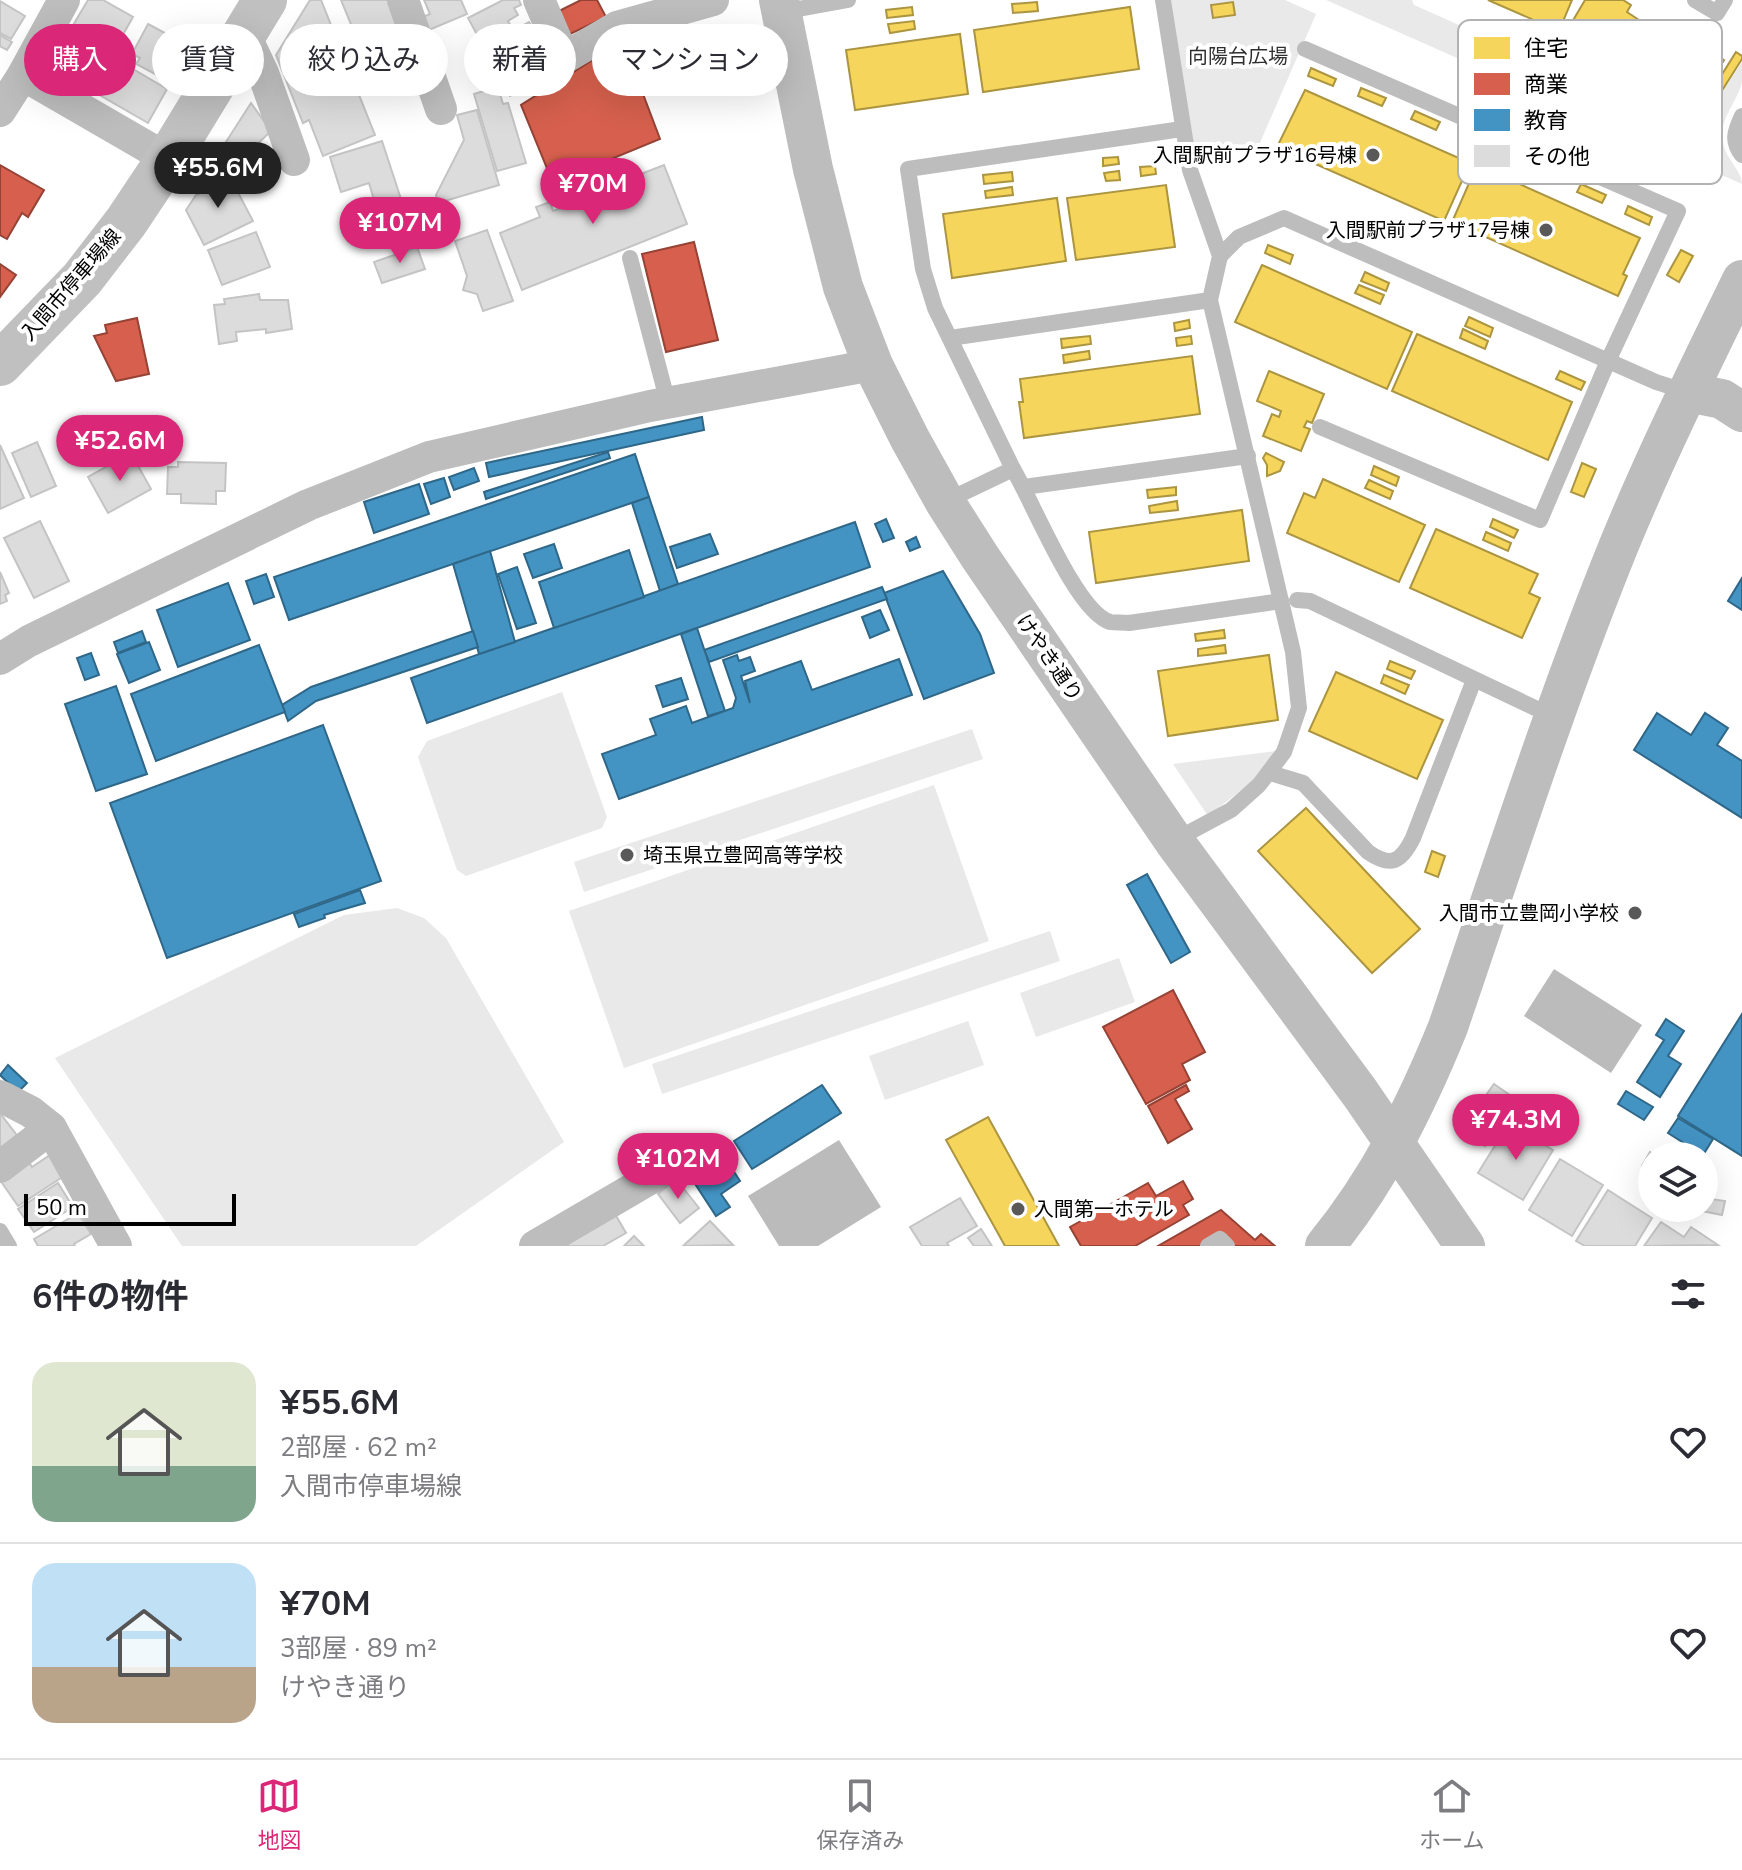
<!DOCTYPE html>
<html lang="ja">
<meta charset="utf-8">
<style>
body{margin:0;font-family:"Nunito Sans","Noto Sans JP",sans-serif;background:#f2f2f3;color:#2b2b33;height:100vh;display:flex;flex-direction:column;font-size:30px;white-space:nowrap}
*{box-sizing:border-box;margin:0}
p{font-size:26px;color:#7c7c81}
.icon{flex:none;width:44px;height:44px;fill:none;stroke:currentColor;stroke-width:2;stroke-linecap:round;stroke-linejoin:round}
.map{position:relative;height:1246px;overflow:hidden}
.drawer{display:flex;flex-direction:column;background:#fff;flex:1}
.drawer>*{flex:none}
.guide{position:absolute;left:24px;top:24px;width:800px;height:72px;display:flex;gap:16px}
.controls{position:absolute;left:1638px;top:1142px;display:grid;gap:16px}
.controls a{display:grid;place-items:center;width:80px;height:80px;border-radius:50%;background:#fff;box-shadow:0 8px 32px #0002;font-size:40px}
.scale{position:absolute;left:24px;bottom:20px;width:212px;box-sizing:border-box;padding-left:8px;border:4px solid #000;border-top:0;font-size:22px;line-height:28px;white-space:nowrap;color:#000;-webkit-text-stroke:6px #fff;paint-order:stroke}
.price{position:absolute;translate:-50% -68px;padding:0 18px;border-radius:28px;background:#db2777;color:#fff;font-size:26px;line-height:52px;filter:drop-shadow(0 2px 4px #0008)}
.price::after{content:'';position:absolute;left:50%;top:48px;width:24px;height:18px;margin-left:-12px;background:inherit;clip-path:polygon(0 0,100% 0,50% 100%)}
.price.active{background:#222;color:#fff}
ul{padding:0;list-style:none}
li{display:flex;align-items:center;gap:24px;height:200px;padding:0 32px}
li+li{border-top:2px solid #e1e1e2}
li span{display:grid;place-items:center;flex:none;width:224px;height:160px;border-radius:24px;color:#555}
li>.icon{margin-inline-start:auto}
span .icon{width:96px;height:96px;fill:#fffc;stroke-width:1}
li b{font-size:34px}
h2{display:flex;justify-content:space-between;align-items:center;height:96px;padding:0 32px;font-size:34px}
.pill{padding:0 28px;border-radius:36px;background:#fff;box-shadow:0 8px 32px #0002;font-size:28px;line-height:72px}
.pill.active{background:#db2777;color:#fff}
.tabs{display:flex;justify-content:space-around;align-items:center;height:112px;border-top:2px solid #e1e1e2;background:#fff;font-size:22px;color:#7c7c81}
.tabs a{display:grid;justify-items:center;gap:4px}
.tabs .active{color:#db2777}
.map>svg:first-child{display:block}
</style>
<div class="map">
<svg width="1742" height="1246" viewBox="0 0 1742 1246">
<rect width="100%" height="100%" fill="#fff"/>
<g fill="#e9e9e9">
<path d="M1171 0H1285L1316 14 1259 145 1195 153Z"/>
<path d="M1326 0H1412L1414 5 1673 120 1693 138 1742 62C1742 68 1742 75 1742 81 1739 99 1723 114 1722 134 1721 156 1742 169 1742 184Z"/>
<path d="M562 692 607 817 602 828 466 876 457 870 418 757 427 741Z"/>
<path d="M972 729 983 759 584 892 574 862Z"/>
<path d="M1275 751 1253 781 1208 816 1173 764Z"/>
<path d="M934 785 989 941 624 1068 569 911Z"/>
<path d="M397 908 424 918 446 938 564 1142 416 1246H182L55 1058 344 915Z"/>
<path d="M1050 931 1060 961 662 1094 652 1064Z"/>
<path d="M1119 958 1135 1002 1036 1037 1020 993Z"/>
<path d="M968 1021 984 1065 885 1100 869 1056Z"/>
</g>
<g fill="#bbb">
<path d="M1554 969 1642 1025 1611 1073 1524 1016Z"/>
<path d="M839 1140 881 1207 818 1246H779L748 1196Z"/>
</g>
<g fill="#f6d55c" stroke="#ac9540" stroke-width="2">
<path d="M1488 0H1572L1559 31Z"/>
<path d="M1585 0H1623L1631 5 1627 12 1639 20 1636 25 1681 52 1689 39 1724 60 1690 115 1673 105 1675 101 1565 34Z"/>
<path d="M1037 2 1038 11 1013 13 1012 4Z"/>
<path d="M1233 2 1235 15 1213 18 1211 5Z"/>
<path d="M912 7 913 15 887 18 886 10Z"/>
<path d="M1130 7 1139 69 983 92 974 30Z"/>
<path d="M914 21 915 29 890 33 888 24Z"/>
<path d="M960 34 968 94 855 110 846 50Z"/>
<path d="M1736 52 1742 56V59L1723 89 1716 84Z"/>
<path d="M1311 68 1336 79 1333 86 1308 76Z"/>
<path d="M1361 88 1386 98 1382 106 1358 96Z"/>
<path d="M1305 90 1470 163 1444 221 1277 147Z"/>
<path d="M1415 111 1440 122 1436 130 1411 119Z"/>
<path d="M1118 157 1119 164 1103 166V158Z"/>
<path d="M1477 165 1640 238 1623 274 1627 276 1618 296 1452 222Z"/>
<path d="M1155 166 1156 174 1141 176 1140 167Z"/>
<path d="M1119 171 1120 180 1106 181 1104 173Z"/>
<path d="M1012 172 1013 181 984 184 983 175Z"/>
<path d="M1581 184 1606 195 1602 203 1577 192Z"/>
<path d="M1166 185 1175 247 1076 260 1067 198Z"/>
<path d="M1012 187 1013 195 986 198 985 191Z"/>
<path d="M1057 198 1066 261 952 278 943 214Z"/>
<path d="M1628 206 1652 217 1649 225 1625 214Z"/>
<path d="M1268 245 1293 255 1290 264 1265 253Z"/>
<path d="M1681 250 1693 256 1679 282 1667 275Z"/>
<path d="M1262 265 1412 332 1387 389 1235 322Z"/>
<path d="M1365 272 1389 283 1386 291 1361 281Z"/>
<path d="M1359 285 1384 295 1380 304 1355 293Z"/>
<path d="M1469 317 1493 328 1490 337 1465 326Z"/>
<path d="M1189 320 1190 328 1175 331 1174 323Z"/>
<path d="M1463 329 1488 341 1485 349 1460 338Z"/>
<path d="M1417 334 1572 402 1548 460 1392 391Z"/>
<path d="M1090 336 1091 344 1062 348 1061 339Z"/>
<path d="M1191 336 1192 344 1177 346 1176 338Z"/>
<path d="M1089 351 1090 359 1064 363 1063 355Z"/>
<path d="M1192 356 1200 414 1024 438 1019 402H1023L1020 379Z"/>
<path d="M1269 371 1324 394 1312 423 1307 421 1304 427 1310 429 1301 451 1263 436 1272 414 1279 417 1281 411 1257 401Z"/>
<path d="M1560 371 1585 382 1581 390 1556 379Z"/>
<path d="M1266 453 1284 462 1280 471 1267 476V465L1263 458Z"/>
<path d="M1582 463 1596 469 1584 497 1571 492Z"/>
<path d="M1374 466 1399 477 1396 486 1371 475Z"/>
<path d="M1323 479 1425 525 1399 582 1287 533 1304 493 1315 498Z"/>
<path d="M1369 480 1393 491 1390 499 1365 488Z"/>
<path d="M1176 487V495L1148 498 1147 490Z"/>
<path d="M1177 501 1178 510 1150 513 1149 506Z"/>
<path d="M1242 510 1249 561 1096 583 1089 532Z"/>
<path d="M1493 519 1518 530 1514 538 1490 527Z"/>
<path d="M1436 529 1538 574 1529 593 1540 598 1522 638 1410 588Z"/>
<path d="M1486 532 1511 543 1508 551 1483 540Z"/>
<path d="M1224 630 1225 638 1196 641 1195 634Z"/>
<path d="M1225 645 1226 653 1198 656V649Z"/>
<path d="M1269 655 1278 720 1168 736 1158 671Z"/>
<path d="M1390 661 1415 671 1411 679 1387 669Z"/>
<path d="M1336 672 1443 720 1417 779 1309 731Z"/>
<path d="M1384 675 1409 685 1405 694 1381 683Z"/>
<path d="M1306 808 1420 929 1372 973 1258 851Z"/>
<path d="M1432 851 1445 856 1438 877 1425 872Z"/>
<path d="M988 1117 1059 1246H1005L946 1140Z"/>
</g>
<g fill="#d6604d" stroke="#964336" stroke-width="2">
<path d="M581 0H597L606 17 568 35 557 12Z"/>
<path d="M623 41 660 139 553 183 521 105Z"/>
<path d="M0 165 44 190 28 217 22 213 7 239 0 235Z"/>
<path d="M694 242 718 340 666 352 642 254Z"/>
<path d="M0 264 16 275 0 297Z"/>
<path d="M137 318 149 374 116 381 94 336 107 333 105 325Z"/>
<path d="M1173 990 1205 1052 1182 1064 1190 1080 1146 1104 1103 1027Z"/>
<path d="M1186 1085 1189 1091 1175 1099 1192 1129 1168 1143 1148 1106Z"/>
<path d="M1183 1181 1193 1199 1183 1205 1189 1215 1135 1246H1081L1070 1227 1148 1183 1156 1196Z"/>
<path d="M1221 1210 1255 1240 1261 1234 1275 1246H1158Z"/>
</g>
<g fill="#4393c3" stroke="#2f6788" stroke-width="2">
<path d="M702 417 704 430 489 477 486 463Z"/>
<path d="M608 452 610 458 486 499 484 492Z"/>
<path d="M635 454 649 497 289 620 274 577Z"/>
<path d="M474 468 479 481 454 490 449 477Z"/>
<path d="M444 478 450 497 431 504 424 484Z"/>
<path d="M419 484 429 514 374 533 364 502Z"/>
<path d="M649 497 678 584 660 591 632 503Z"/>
<path d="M886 519 894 538 883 542 875 524Z"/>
<path d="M855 522 870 567 427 723 411 678Z"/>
<path d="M710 534 718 554 677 568 670 547Z"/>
<path d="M916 537 920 547 910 551 906 542Z"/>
<path d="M554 544 562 568 533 578 524 554Z"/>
<path d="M629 550 644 597 554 628 539 582Z"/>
<path d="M490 551 515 642 479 654 453 564Z"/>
<path d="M517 567 536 623 517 629 498 574Z"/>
<path d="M943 571 980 634 994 673 924 699 884 593Z"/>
<path d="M266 574 274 597 254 604 246 581Z"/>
<path d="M1742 578V610L1728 601Z"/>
<path d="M228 583 250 640 178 667 157 610Z"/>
<path d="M882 587 887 599 709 662 704 650Z"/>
<path d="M880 610 889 630 870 638 862 617Z"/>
<path d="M697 628 725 711 708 716 681 634Z"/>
<path d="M142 631 146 642 118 653 114 642Z"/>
<path d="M473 631 478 647 316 701 288 721 282 705 311 687Z"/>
<path d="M149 642 160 670 129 683 117 654Z"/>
<path d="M259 645 285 712 156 761 131 694Z"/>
<path d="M91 653 99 675 85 680 77 658Z"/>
<path d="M737 655 739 661 750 657 755 671 741 676 750 703 745 681 801 661 812 690 899 659 912 695 619 799 602 754 656 735 650 719 686 706 692 723 733 708 736 698 723 660Z"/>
<path d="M681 678 688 699 663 707 656 686Z"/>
<path d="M116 686 147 774 96 791 65 704Z"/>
<path d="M1657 713 1691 735 1705 713 1728 728 1717 745 1742 761V818L1634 750Z"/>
<path d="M323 725 381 881 167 958 110 803Z"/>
<path d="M1147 874 1190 952 1171 963 1127 885Z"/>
<path d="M360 890 365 903 324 915 325 918 299 927 294 914Z"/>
<path d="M1742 1014V1156L1678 1116Z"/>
<path d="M1666 1019 1684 1031 1668 1056 1681 1064 1660 1097 1637 1082 1664 1040 1656 1035Z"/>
<path d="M8 1065 27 1083 18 1092 0 1075Z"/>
<path d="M822 1085 841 1113 752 1169 734 1141Z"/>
<path d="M1626 1091 1653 1107 1644 1120 1618 1104Z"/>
<path d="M1678 1118 1713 1139 1703 1155 1668 1133Z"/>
<path d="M716 1153 724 1163 713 1171 705 1161Z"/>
<path d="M701 1164 711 1179 731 1167 740 1181 721 1194 730 1207 716 1216 688 1173Z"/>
</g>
<g fill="#dcdcdc" stroke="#c4c4c4" stroke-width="2">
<path d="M88 0H103L133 17 111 56 167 89 148 123 49 66Z"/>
<path d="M310 0H321L375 135 323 156 309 120 303 123 276 55Z"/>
<path d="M341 0H393L418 71 364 91 352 60 364 56Z"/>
<path d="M424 0H461L467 14 429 30 423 17 430 14Z"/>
<path d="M503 0H519L521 5 514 8 518 15 508 21 511 26 481 42 468 18Z"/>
<path d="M0 1 25 16 11 39 0 33Z"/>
<path d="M529 22 549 57V63L541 80 510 96 483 47Z"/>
<path d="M148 24 187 45 170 75 159 69 157 75 136 64 140 58 132 54Z"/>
<path d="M0 35 12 42 7 50 0 46Z"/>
<path d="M498 87 503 104 508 103 526 163 497 171 474 94Z"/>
<path d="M251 103 271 131 242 159 244 163 233 177 215 159Z"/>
<path d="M477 110 499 185 438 203 436 195 464 140 457 115Z"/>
<path d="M382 141 401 199 376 207 369 183 341 192 330 157Z"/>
<path d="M664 165 687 224 522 290 500 233 540 217 536 207 550 202 553 211 561 208 556 195 576 187 581 198 589 195 584 185 603 178 607 187Z"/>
<path d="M217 171 223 183 231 179 253 221 204 245 186 210 196 195 211 188 205 176Z"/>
<path d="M487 230 513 301 483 311 477 294 463 290 467 276 455 241Z"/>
<path d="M256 232 270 267 222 285 208 250Z"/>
<path d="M417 247 425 269 382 283 374 262Z"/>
<path d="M259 294 260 300H288L292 329 266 333V329L236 332 237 341 219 344 214 305 225 304 224 299Z"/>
<path d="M37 442 56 486 31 497 12 453Z"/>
<path d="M0 445 24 498 0 509Z"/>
<path d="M131 453 151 489 108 513 88 477Z"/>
<path d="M178 462 226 463 225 491H216V504L181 503V494H167L168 467H178Z"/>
<path d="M40 521 69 581 34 598 4 538Z"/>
<path d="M0 572 9 593 5 595 7 601 0 604Z"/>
<path d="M1494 1084 1517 1100 1485 1146 1462 1129Z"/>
<path d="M0 1113 19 1138 0 1152Z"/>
<path d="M1509 1123 1553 1150 1523 1200 1478 1173Z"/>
<path d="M1650 1152 1656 1156H1652V1172L1642 1166Z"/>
<path d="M50 1155 64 1176 18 1206 0 1180 29 1162 32 1167Z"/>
<path d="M1560 1159 1603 1185 1572 1236 1529 1210Z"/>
<path d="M676 1179 699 1208 680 1223 658 1194Z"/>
<path d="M58 1183 73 1207 34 1232 18 1209Z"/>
<path d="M1608 1190 1652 1218 1635 1246H1585L1576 1241Z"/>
<path d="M960 1198 977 1226 947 1243 949 1246H922L910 1227Z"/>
<path d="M1704 1198 1725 1201 1722 1215 1697 1210 1704 1208Z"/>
<path d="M611 1207 626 1233 603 1246H565Z"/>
<path d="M78 1213 91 1234 74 1244 75 1246H38L34 1239Z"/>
<path d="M710 1221 733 1245 683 1246Z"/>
<path d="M1661 1222 1684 1237 1691 1227 1718 1245 1644 1246Z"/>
<path d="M981 1229 992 1246H974L968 1238Z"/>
<path d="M634 1236 644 1246H624Z"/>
</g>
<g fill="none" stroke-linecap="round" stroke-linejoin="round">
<g stroke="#bdbdbd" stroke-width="16">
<path d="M1163 0 1190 170 1220 256 1210 300 1293 652 1299 708 1284 752 1259 785 1231 810 1175 840"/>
<path d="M1695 0 1717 13 1725 0"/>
<path d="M782 12 848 0"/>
<path d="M1305 49 1678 211 1608 361 1540 520 1320 427"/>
<path d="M1742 116C1735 131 1731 141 1742 155"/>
<path d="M1182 129 908 169 923 269 935 308 1013 469C1032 500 1076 612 1110 622 1115 623 1123 622 1129 623L1281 601"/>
<path d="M1220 256 1239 237 1284 218 1656 382 1687 392"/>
<path d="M630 258 668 403"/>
<path d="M950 338 1210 300"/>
<path d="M1024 487 1248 456"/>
<path d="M946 501 1013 469"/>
<path d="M1297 600 1310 601 1554 717"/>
<path d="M1270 773 1303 783 1368 852C1391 868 1401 862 1413 838L1474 680"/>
<path d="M0 1231 9 1246"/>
<path d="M1208 1246 1220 1239 1227 1246"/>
</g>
<g stroke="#bdbdbd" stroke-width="32">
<path d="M403 0 441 109"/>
<path d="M539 0 564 58 617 27 713 0"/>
<path d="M245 35 263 73 294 160"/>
<path d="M23 75 168 159"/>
<path d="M0 111 23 75 64 0"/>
<path d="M0 659 29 641 308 505 429 457 650 406 873 365"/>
<path d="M0 1096 31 1112 51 1128 116 1246"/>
<path d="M0 1167 51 1128"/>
<path d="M535 1246 665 1170"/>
</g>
<g stroke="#bdbdbd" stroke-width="40">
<path d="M779 0 813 169 843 287 873 365 910 439 945 502 980 557 1174 841 1360 1093 1465 1246"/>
<path d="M1687 392 1722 399 1742 412"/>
<path d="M1325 1246C1379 1180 1416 1106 1448 1027 1503 866 1555 703 1619 545 1656 455 1699 368 1742 280"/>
</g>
<path stroke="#c0c0c0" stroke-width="44" d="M0 364 82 279 126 222 168 159 265 0"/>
</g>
<g fill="#595959" stroke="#fff" stroke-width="3">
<circle cx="1373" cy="155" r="8"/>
<circle cx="1546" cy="230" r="8"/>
<circle cx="627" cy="855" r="8"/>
<circle cx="1635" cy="913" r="8"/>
<circle cx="1018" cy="1209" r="8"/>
</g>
<g text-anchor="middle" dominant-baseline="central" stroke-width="8" stroke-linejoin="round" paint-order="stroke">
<g font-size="20" fill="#2e2e2e" stroke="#fff">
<text x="1238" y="56">向陽台広場</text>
</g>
<g font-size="20" fill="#000" stroke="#fff" text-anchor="end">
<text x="1357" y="155">入間駅前プラザ16号棟</text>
<text x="1530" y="230">入間駅前プラザ17号棟</text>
<text x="643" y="855" text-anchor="start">埼玉県立豊岡高等学校</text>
<text x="1619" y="913">入間市立豊岡小学校</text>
<text x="1034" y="1209" text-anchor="start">入間第一ホテル</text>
</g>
<g font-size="20" fill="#000" stroke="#fff">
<text transform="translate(71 285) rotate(-49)">入間市停車場線</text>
<text transform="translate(1049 658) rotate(56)">けやき通り</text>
</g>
</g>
<rect x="1458" y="20" width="264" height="164" rx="12" fill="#fff" stroke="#b2b2b2" stroke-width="2"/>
<rect x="1474" y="37" width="36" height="22" fill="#f6d55c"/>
<rect x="1474" y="73" width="36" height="22" fill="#d6604d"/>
<rect x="1474" y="109" width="36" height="22" fill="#4393c3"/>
<rect x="1474" y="145" width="36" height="22" fill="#dcdcdc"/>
<g font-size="22" fill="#000">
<text x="1524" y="56">住宅</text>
<text x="1524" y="92">商業</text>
<text x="1524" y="128">教育</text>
<text x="1524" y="164">その他</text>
</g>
</svg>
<div class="controls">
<a><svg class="icon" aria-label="layers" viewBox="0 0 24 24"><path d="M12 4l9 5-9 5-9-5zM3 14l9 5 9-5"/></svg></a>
</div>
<div class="scale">50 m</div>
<b class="price active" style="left:218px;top:210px">¥55.6M</b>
<b class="price" style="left:593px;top:226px">¥70M</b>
<b class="price" style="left:400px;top:265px">¥107M</b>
<b class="price" style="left:120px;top:483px">¥52.6M</b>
<b class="price" style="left:1516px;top:1162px">¥74.3M</b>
<b class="price" style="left:678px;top:1201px">¥102M</b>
<div class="guide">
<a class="pill active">購入</a>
<a class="pill">賃貸</a>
<a class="pill">絞り込み</a>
<a class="pill">新着</a>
<a class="pill">マンション</a>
</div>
</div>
<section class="drawer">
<h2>6件の物件<svg class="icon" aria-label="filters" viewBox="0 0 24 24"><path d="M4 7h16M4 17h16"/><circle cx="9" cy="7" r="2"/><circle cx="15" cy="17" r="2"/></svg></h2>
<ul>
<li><span style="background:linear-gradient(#dfe7d0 65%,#7fa58c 0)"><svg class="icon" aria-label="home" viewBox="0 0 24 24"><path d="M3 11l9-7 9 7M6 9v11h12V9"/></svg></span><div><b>¥55.6M</b><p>2部屋 · 62 m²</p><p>入間市停車場線</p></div><svg class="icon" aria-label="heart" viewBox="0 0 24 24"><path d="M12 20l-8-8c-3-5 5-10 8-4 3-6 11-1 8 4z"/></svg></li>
<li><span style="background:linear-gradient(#bfe0f5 65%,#b9a48a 0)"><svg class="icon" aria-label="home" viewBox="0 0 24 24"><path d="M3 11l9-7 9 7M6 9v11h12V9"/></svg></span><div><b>¥70M</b><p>3部屋 · 89 m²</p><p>けやき通り</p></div><svg class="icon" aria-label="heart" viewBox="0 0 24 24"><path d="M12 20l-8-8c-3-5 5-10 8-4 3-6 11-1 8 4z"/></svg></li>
</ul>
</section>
<nav class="tabs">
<a class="active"><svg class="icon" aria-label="map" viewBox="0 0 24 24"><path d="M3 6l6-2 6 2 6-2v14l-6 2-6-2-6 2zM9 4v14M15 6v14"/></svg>地図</a>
<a><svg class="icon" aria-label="saved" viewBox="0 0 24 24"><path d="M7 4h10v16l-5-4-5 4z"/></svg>保存済み</a>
<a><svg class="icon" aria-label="home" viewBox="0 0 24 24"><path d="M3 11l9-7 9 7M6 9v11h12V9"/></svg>ホーム</a>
</nav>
